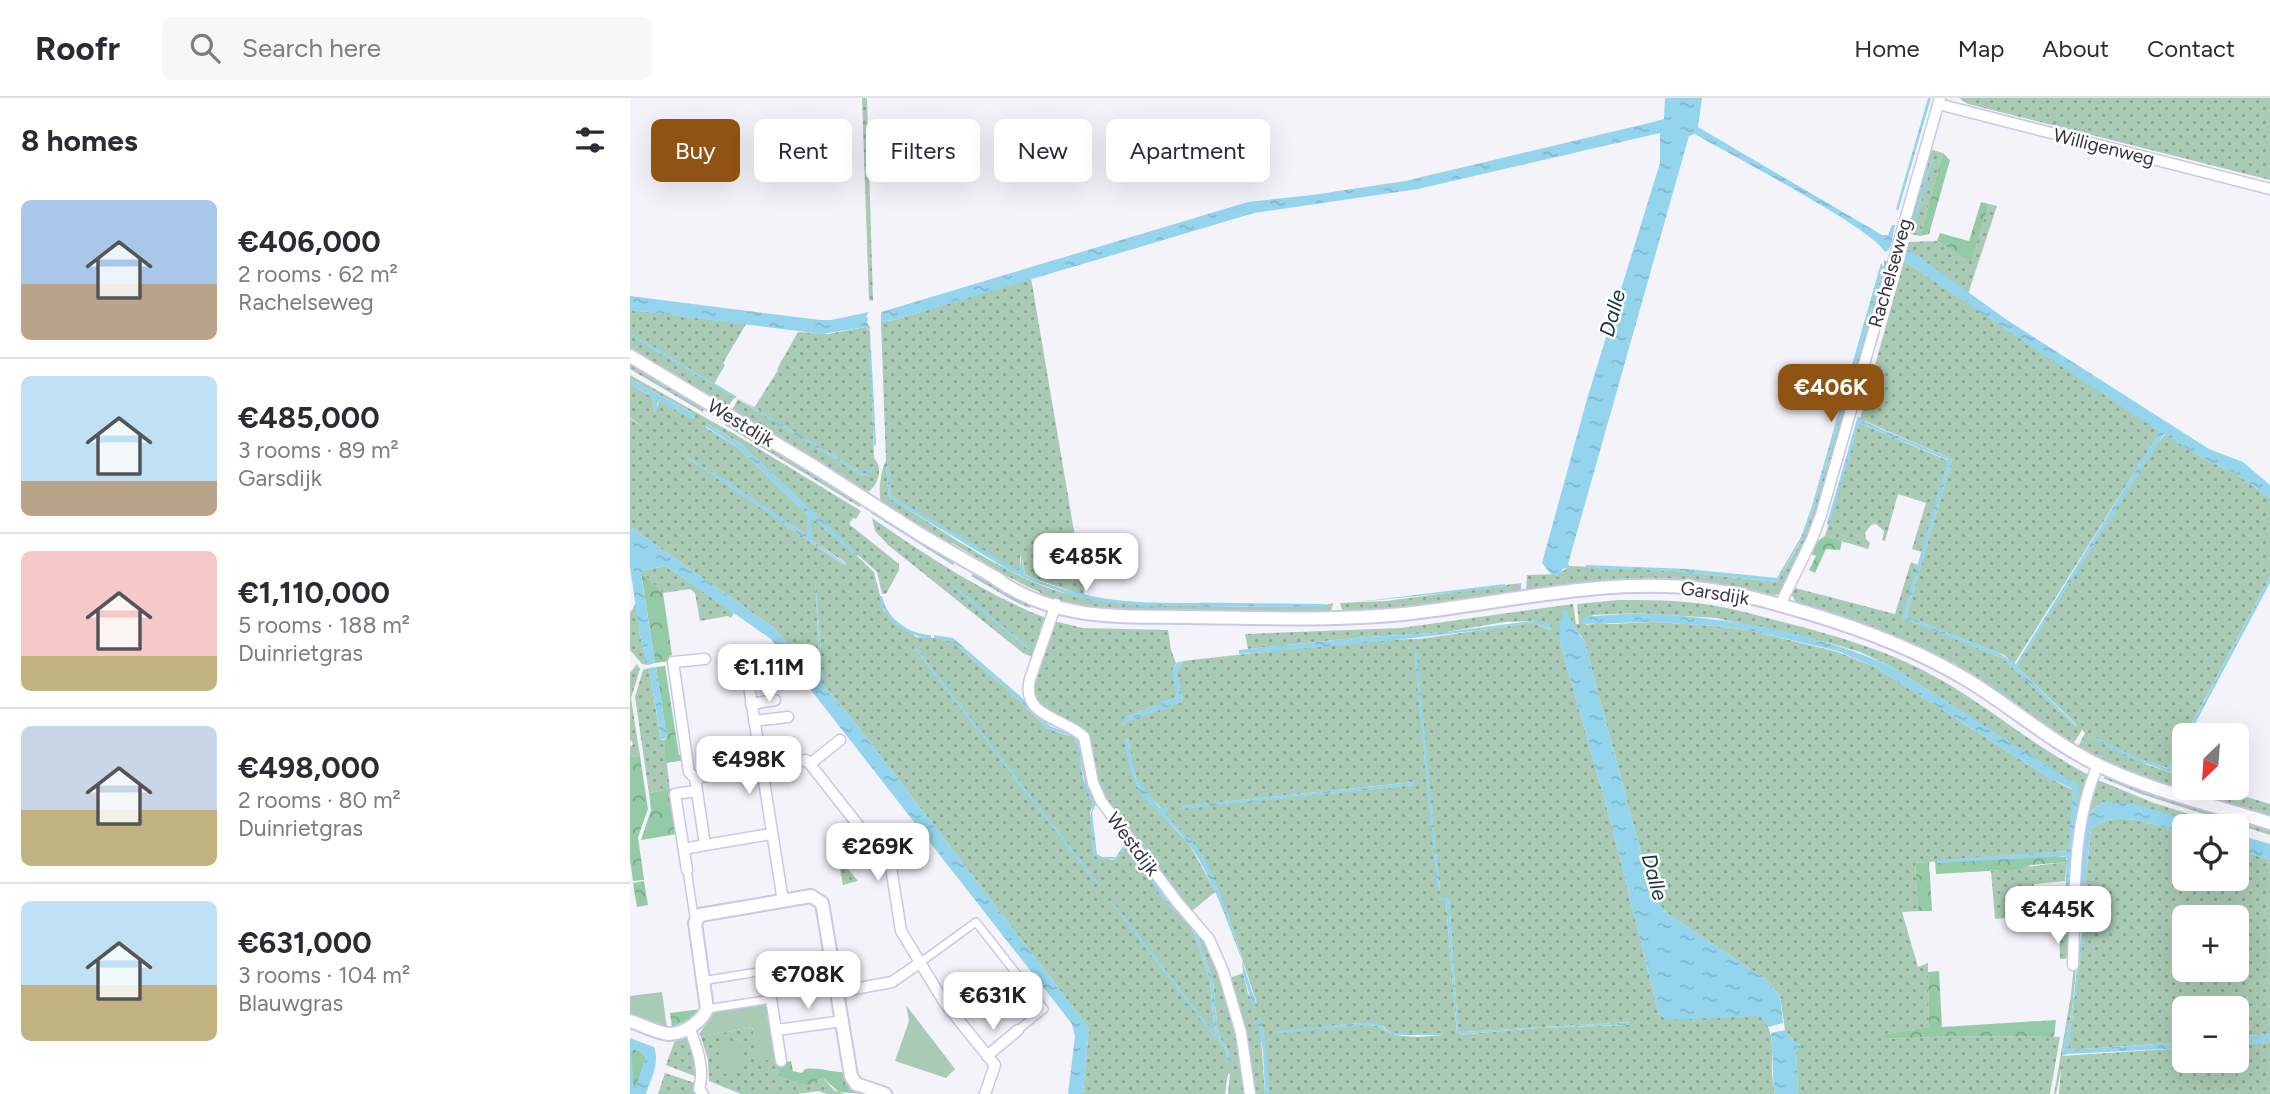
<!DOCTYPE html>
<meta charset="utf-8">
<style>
body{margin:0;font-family:Figtree,sans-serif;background:#f7f7f7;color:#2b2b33;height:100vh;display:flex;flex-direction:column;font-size:26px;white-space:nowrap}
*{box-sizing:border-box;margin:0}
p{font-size:23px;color:#7c7c81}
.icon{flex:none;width:38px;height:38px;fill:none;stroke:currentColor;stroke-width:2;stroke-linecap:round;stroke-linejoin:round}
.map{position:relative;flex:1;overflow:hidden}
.sheet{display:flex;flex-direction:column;background:#fff;width:630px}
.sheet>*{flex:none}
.top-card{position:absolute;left:21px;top:21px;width:665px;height:63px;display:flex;gap:14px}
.needle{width:46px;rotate:205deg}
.fabs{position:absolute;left:1542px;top:625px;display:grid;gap:14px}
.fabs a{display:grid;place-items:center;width:77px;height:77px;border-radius:10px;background:#fff;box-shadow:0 7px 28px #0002;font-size:35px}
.price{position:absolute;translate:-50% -60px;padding:0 16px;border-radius:14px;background:#fff;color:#222;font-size:23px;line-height:46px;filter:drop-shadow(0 2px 4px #0008)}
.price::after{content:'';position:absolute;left:50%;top:42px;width:21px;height:16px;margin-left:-10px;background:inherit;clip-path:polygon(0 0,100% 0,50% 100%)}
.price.active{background:#8f5314;color:#fff}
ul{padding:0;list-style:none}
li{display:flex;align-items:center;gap:21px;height:175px;padding:0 21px}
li+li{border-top:2px solid #e1e1e2}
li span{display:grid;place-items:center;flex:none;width:196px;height:140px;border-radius:10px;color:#555}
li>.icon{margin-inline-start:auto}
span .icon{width:84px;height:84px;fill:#fffc;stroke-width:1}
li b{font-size:30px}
h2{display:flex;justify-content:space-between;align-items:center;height:84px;padding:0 21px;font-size:30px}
.pill{padding:0 24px;border-radius:10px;background:#fff;box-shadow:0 7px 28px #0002;font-size:24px;line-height:63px}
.pill.active{background:#8f5314;color:#fff}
header{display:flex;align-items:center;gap:42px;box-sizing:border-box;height:98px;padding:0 35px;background:#fff;border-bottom:2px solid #e1e1e2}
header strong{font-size:33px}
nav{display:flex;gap:38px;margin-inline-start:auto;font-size:24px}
.search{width:490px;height:63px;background:#f7f7f7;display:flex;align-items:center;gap:18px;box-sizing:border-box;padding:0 24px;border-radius:10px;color:#7c7c81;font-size:26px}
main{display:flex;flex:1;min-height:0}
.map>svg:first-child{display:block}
</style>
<header>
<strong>Roofr</strong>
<div class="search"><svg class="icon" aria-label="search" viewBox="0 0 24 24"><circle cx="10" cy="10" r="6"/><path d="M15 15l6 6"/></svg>Search here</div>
<nav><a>Home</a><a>Map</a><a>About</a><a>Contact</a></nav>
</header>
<main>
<section class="sheet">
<h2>8 homes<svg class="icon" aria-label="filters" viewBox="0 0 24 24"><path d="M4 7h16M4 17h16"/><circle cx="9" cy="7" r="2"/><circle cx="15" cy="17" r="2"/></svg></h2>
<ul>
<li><span style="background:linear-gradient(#a9c7e8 60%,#b9a48a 0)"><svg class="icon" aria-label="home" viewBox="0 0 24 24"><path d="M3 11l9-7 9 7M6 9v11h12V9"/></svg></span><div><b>€406,000</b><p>2 rooms · 62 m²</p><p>Rachelseweg</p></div></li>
<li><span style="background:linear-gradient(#bfe0f5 75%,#b9a48a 0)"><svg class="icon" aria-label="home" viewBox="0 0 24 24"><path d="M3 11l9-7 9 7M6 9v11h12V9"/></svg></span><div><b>€485,000</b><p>3 rooms · 89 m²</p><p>Garsdijk</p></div></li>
<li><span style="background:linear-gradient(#f6c9c9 75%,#c2b280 0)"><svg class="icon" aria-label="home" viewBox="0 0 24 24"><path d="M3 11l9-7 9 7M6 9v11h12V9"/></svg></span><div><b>€1,110,000</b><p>5 rooms · 188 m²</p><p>Duinrietgras</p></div></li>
<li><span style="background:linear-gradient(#c9d6e8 60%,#c2b280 0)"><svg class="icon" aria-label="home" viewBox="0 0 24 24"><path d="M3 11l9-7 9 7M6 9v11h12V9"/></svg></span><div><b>€498,000</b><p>2 rooms · 80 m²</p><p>Duinrietgras</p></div></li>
<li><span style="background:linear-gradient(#bfe0f5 60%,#c2b280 0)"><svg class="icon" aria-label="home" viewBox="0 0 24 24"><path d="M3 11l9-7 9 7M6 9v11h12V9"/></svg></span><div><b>€631,000</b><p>3 rooms · 104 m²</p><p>Blauwgras</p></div></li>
</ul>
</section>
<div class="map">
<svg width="1640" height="996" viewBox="0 0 1640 996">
<defs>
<pattern id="grass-dots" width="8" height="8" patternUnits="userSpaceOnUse" patternTransform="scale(1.75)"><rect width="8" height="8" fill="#a9cab4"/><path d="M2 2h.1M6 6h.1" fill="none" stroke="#8aa594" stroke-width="1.8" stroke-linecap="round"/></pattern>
<pattern id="forest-crowns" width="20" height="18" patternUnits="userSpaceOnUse" patternTransform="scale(1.75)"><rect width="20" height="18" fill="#95caa7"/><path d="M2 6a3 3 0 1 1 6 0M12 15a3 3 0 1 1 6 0" fill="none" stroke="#7aa58a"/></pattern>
<pattern id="water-ripples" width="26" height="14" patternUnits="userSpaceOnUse" patternTransform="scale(1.75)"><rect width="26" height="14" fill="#94d5ed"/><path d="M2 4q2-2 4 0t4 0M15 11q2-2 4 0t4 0" fill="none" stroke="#80b7cc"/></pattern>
</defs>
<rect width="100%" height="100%" fill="#f4f3fa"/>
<g fill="url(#grass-dots)" fill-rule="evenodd">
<path d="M232 0H237L243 203 239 202Z"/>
<path d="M1329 0H1640V82L1338 6Z"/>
<path d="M1300 51 1313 55 1290 138 1277 135 1275 129Z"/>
<path d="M1359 106 1367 108 1338 196 1277 150 1279 144 1307 143 1341 162Z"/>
<path d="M1254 161 1259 168 1189 417 1154 490 1148 496 1141 499 1097 492 896 494 897 477 929 476 940 468 1043 473 1147 484 1169 447 1182 416 1254 169Z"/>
<path d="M1274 163 1528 332 1529 335 1384 566 1374 557 1276 518 1322 362 1320 360 1230 321Z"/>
<path d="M401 180 455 498 395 477 392 460 390 458 391 472 386 473 261 398 259 369 256 368 259 400C308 429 367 472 421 491 470 508 521 508 573 508 610 509 647 509 685 509L703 505 701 514H481L445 507 409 496 410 494C378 481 352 462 322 445L321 446 293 433 252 407C247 399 251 370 256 363L251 224 268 221Z"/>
<path d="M0 212 116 226 93 265 95 267 84 286 105 299 96 311 0 252Z"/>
<path d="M236 229 240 233 244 360C254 370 248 389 236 395L103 315 102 312 108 301 233 378H239L243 371 237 376 233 375 124 310 148 272 147 271 168 234 198 236Z"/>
<path d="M0 263 74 308 73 314 0 271Z"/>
<path d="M0 277 106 337 231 413 226 421 223 420 219 426 269 466V472L256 496H252L247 474 228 457 227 458 244 474 254 513 286 539 310 540 323 544 381 595 418 631 443 639 448 648 453 680 463 706 460 715 464 757 482 762 487 761 494 751 500 748 533 801 560 828 564 835 580 883 585 938 596 952 598 965 599 954 588 936 583 883 566 833 570 832 577 843 605 918 618 996H598L600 976 598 975 595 996H453L459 930 230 631 191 584 193 579 185 480 190 574 189 579 186 581 144 530 0 429V321L13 329 0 320V286L22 299 25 315 29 303 64 320 61 314 0 281ZM78 326 111 346 224 453 223 455 185 422H180L182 442 216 465 214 467 50 354 177 437V416L107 349 75 329Z"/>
<path d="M96 321 232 405 230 409 95 327Z"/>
<path d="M1229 325 1319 363 1292 454 1282 451 1296 405 1268 396 1255 443 1252 442 1254 433 1246 426 1241 427 1235 435 1236 441 1240 445 1238 451 1195 438Z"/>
<path d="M1535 336 1576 362 1606 376 1640 400V479L1538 670 1511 662 1461 638 1518 667 1554 679V690H1587L1640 706V721C1575 701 1506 685 1448 649L1455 635 1452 632 1443 646 1438 645 1374 601 1176 511C1167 506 1163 502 1160 492L1167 479H1169L1165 490 1265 516 1281 464 1288 467 1273 520 1372 560 1446 629 1447 627 1388 570V567L1519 357Z"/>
<path d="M241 413H245L324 465 323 467 241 415Z"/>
<path d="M242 420C297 458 354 496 416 520L405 557 402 559 393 555 258 447 245 433Z"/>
<path d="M36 468 104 515 101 520 98 518 70 523 65 495 60 491 33 495 11 474 13 472Z"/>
<path d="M343 476 401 505 400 510 384 503 341 478Z"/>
<path d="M891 485V493L780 511 713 515 710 505 757 503Z"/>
<path d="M989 502C1017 502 1046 502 1074 506 1102 510 1129 518 1157 525 1210 539 1263 554 1311 582 1362 611 1406 650 1459 677L1440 822 1438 825V786L1448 688 1262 569 1230 554 1200 545 1086 520 1005 515 963 517 956 527 967 525 981 526 1024 524 1085 528 1118 532 1208 554 1245 569 1421 681 1443 692 1442 723 1438 753 1285 765 1288 813 1272 814 1288 869 1298 865 1299 929 1256 936 1257 941 1327 938 1430 939 1420 996H1168L1166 952 1170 950V947L1165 945 1155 932 1150 897 1135 881 1037 815 1028 805 1017 778 954 542 940 523 930 524V544L983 732 1029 917 1130 918C1146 931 1141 954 1142 972 1142 980 1144 988 1145 996H639L633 929 631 940 635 996H622L597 881 613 875 618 896 627 906 597 814 573 758 537 719C530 705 513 695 506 680 501 668 501 653 498 640L495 641 504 683 531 716 559 746 582 787 585 794 562 813 474 699 468 686 459 646 416 615 400 594 424 523 453 530 538 532 541 552 546 565 543 571 547 599 494 620 493 628 495 624 551 604 553 601 546 576 553 563 742 542 789 541 894 526H906L920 532 923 530 902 523 875 524 816 534 724 540 618 551 615 536 771 530 943 506 946 526H949L947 506ZM784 552 810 791 808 792ZM784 684 785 687 552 710 553 708ZM808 801H819L828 932 831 934 999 924V927L909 930 827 937 816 805 815 802ZM729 925 753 928 761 935H812L813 937 787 939 762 937 747 928 739 927 700 928Z"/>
<path d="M6 505 10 538 18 567 12 566 0 552V515Z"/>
<path d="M7 566 10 571 1 600 10 658 0 659V648L3 647 2 643H0V575Z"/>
<path d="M19 570 30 637 31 642H34L40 691 19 695 5 599 13 572Z"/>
<path d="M1478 678 1640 730V737L1511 696 1473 680Z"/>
<path d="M1468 682 1524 705 1597 728H1581L1550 719 1474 704C1468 707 1461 712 1458 719 1449 747 1451 788 1452 817L1461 731C1487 709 1525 728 1554 735V780H1606L1607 752 1640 762V936L1607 939 1606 910H1554V944L1438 952 1454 830 1450 831 1442 912 1432 958 1554 950V962H1606L1607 947 1640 944V996H1429L1431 972 1426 996H1424L1441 897 1448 825H1452L1447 818 1454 726 1465 683ZM1554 819H1606V872H1554Z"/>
<path d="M208 761H210L228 783 213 787Z"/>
<path d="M1437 764 1435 783 1404 786 1407 817 1365 821 1361 773Z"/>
<path d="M1429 836 1439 837 1440 856 1435 861H1430Z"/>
<path d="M122 929 130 962 146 961 151 979 182 985 193 980 204 992 215 996H197L188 993 168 996H111L79 983 78 962 71 939Z"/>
<path d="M57 939 64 950 67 979 36 967 45 942Z"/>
<path d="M35 975 65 985 67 996H28Z"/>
</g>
<g fill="url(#forest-crowns)">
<path d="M1313 55 1320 62 1299 136 1290 138Z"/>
<path d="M1351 104 1359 106 1341 163 1307 143 1310 135 1339 143Z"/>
<path d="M1195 438 1212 443 1210 452 1196 451 1185 475 1179 472 1186 458 1181 456 1186 444Z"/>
<path d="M11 474 33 495 42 557 39 558 40 563 25 565Z"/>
<path d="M35 568 49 657H55L56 662 36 665 34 642 37 640 26 569Z"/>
<path d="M10 658 18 711 8 739 14 782 3 783 0 761V659Z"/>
<path d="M40 691 47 736 11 742 21 712 19 695Z"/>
<path d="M1425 758 1436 759 1437 764 1401 767 1393 771 1306 776 1305 763Z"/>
<path d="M1299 764 1302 813H1288L1285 765Z"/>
<path d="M14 783 18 807 7 809 3 785Z"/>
<path d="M1309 873 1312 929 1426 922 1424 939 1327 938 1257 941 1256 936 1299 929 1298 874Z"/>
<path d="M71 911 67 918 42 929 40 915Z"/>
<path d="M3 951 10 953 16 959 5 993 2 990 0 953Z"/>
<path d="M161 963 163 973 172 975 175 971C190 969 202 975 217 974L237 996 209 994 193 980 177 987 151 979 146 964 152 967 154 964Z"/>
</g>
<g fill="#a9cab4">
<path d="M32 894 37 930 0 917V898Z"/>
<path d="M137 907 146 961 130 963 122 929 71 939 69 936 85 913Z"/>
<path d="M276 907 325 971 316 980 265 963 279 923Z"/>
<path d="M109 944 113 973 94 976 90 946Z"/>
</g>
<g fill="url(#water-ripples)" fill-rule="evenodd">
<path d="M1035 0H1072L1068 29 1252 137H1258L1262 127H1265L1261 148 1256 154 1254 153C1242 130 1097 55 1065 36L1059 38 938 466 940 469 933 471 928 479 921 476 912 465 957 301 1030 65V35L788 91 624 115 268 221 251 224V214L618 104 682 97 775 83 1019 25 1034 21Z"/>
<path d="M1298 0H1301L1268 113 1266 111Z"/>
<path d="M1277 150 1377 222 1579 351 1613 364 1640 387V400L1606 376 1576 362 1534 336 1388 567V570L1447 628 1446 629 1372 560 1272 520 1318 362 1229 325 1199 428 1197 425 1228 318 1235 324 1320 360 1322 362 1276 518 1367 554 1386 566 1528 336V333L1274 163Z"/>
<path d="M1251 165 1254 169 1182 416 1173 439 1147 484 1043 473 956 470V467L1058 471 1147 480 1171 439 1182 408Z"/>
<path d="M0 198 190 222H201L239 214 236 219 238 220 237 224 241 232 236 229 192 236 0 212Z"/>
<path d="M241 250 246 346 244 348 239 255Z"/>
<path d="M0 281 61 314 65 319 60 320 29 303 27 306V315H25L22 299 0 286Z"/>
<path d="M109 300 233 375H239L241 369 244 368 239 378H233L139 321Z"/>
<path d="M78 326 111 346 225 453 223 456 185 422H181L182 442 216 466 215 467 49 355 96 382 177 437V416L107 349 75 328Z"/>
<path d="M256 368 259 369 261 398 389 473 391 472V457L395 477C453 502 495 505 556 505 601 504 649 506 695 506L694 509 515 508 470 504 440 497 399 482 377 471 259 400Z"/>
<path d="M0 429 144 530 186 580 190 574 185 480 193 579 191 584 230 631 459 930 453 996H438L445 938 442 926 141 541 36 468 13 472 11 475 25 565 18 567 10 538 0 469Z"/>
<path d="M1640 479V485L1559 637H1556Z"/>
<path d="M875 486V489L719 505Z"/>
<path d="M249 498H252C257 521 278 536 301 537V540C277 539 254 523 249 498Z"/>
<path d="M936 512 950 538 954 542 1017 778H1026L1020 783 1028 805 1037 815 1135 881 1150 897 1153 925 1139 929 1130 918 1037 922 1029 917 983 732 930 544V524L932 523V513Z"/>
<path d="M1005 515C1093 519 1181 532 1262 569L1449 688 1436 819 1434 818 1437 760 1434 758 1307 765V762L1438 753 1443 694 1441 690 1421 681 1245 569 1208 553 1118 532 1085 528 1024 524 952 526 953 519Z"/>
<path d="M902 523 917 525 923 530 921 532 906 526H894C799 540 704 548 609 556V552L724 540 816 534Z"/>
<path d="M304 537 323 540 390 598 420 628 446 638 451 648 455 673 466 706 462 715 467 756 472 759H486L494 747H498L500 749 494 751 487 761H469L464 757 460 720 463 706 456 690 446 643 439 637 418 631 381 595 323 544 304 540Z"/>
<path d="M784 552 787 555 810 791 807 792Z"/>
<path d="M553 563 546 576 553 601 551 604 496 624 491 628 494 620 547 599 542 575 546 565Z"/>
<path d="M26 569 37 640 31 642 19 570Z"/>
<path d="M1461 637 1499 656 1536 670 1554 640V646L1541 671 1554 677V679L1492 657 1461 639Z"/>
<path d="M498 640 505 679 530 710 539 709 535 716C548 731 564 742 574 760 599 806 609 858 627 907L622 906 613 875 612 862C597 824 584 783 561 749 544 724 512 707 502 678 498 667 497 653 495 641Z"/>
<path d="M784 684 785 687 552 711V708Z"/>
<path d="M1474 704 1501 705 1581 728H1554V735C1525 728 1487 709 1461 731L1452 817H1450C1451 786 1449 751 1458 720 1460 713 1467 708 1474 704Z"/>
<path d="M1606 736 1640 746V762L1607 752Z"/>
<path d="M507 759 537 802 561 825 566 833 583 883 588 936 599 954 600 965H598L596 952 585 938 580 883 564 835 560 828 533 801 505 760Z"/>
<path d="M808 800H819L828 932 831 934 999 924V927L909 930 827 937 816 805Z"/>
<path d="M1452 829 1453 840 1438 952 1554 944V950L1437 956 1432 958 1442 912Z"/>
<path d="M630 919 635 939 639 996H635L633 953 627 920Z"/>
<path d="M742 924 748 925 761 935H812L813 937H762L747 928 739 927 642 936 645 933Z"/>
<path d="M1155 932 1165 945 1170 947 1171 950 1166 952 1168 996H1145C1142 975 1143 956 1141 935Z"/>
<path d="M1640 936V944L1607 947V939Z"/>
<path d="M0 940 24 949C30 965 21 981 16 996H0ZM3 951 10 953 16 959 4 993 1 954Z"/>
</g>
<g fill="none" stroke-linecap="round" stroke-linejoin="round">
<g stroke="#94d5ed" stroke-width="2.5">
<path d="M1282 133 1302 61"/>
<path d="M0 236 105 299"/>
<path d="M323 488 399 551"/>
<path d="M285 550 466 784"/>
<path d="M484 807 585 938"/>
</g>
<defs>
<g id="pedestrian">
<path d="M57 772 65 825"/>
<path d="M291 864 346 824 414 911 388 932"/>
<path d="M72 883 202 862"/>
<path d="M77 911 141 901"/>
</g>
<g id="minor">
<path d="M1308 6 1640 91"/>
<path d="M426 506 400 581C390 619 435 620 454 639L463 685 471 703 548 805 579 841 593 873 611 935 620 996"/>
<path d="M1150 507 1182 441 1191 417 1310 0"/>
<path d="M119 588 153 803"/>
<path d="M121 606 145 602"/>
<path d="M124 623 158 619"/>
<path d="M180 666 210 642"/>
<path d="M65 680 176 662 180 666 261 769 271 833 314 904 365 967 355 996"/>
<path d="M75 747 141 736"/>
<path d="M54 751 75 747 65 680 59 674 43 564 75 561"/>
<path d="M57 772 45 696 66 693"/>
<path d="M1443 867C1445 801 1441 728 1468 667"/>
<path d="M208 894 262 884 291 864"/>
<path d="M141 901 151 963"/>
<path d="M59 930C67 949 75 971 69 991L73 996"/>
<path d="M147 932 213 923"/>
<path d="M357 958 388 932"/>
</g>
<path id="tertiary" d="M0 923C12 927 27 935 39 936 54 936 71 924 77 911L65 825 70 817 181 798 192 805 221 978 226 986 255 996"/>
<g id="secondary">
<path d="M0 258 188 371 291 437 371 483"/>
<path d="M365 480C425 523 487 518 558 519 630 520 701 523 773 516 869 506 978 478 1074 491 1109 495 1144 505 1178 515 1235 532 1288 552 1339 583 1383 610 1421 644 1468 667 1522 693 1583 707 1640 725"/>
</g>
</defs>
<use href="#pedestrian" stroke="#cac6e9" stroke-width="10"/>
<use href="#minor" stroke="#cac6e9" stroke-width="13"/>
<use href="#tertiary" stroke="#cac6e9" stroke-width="16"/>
<use href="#secondary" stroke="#cac6e9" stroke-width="16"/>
<use href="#pedestrian" stroke="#fff" stroke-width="7"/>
<use href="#minor" stroke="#fff" stroke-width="10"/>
<use href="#tertiary" stroke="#fff" stroke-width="12"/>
<use href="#secondary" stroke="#fff" stroke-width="12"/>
</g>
<g text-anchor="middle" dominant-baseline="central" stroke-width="5" stroke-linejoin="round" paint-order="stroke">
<g font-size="19" fill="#363442" stroke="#fff">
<text transform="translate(1474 49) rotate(14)">Willigenweg</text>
<text transform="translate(1260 175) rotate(-74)">Rachelseweg</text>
<text transform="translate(111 325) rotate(31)">Westdijk</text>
<text transform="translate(1085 495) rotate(9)">Garsdijk</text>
<text transform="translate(503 746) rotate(53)">Westdijk</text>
</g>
<g font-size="21" font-style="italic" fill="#15353f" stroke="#fff">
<text transform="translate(982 215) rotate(-75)">Dalle</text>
<text transform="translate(1025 779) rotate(75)">Dalle</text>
</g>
</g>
</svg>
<div class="fabs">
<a><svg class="needle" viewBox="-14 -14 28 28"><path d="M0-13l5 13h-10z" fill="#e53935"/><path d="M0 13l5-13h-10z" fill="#7c7c81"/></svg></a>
<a><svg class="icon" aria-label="locate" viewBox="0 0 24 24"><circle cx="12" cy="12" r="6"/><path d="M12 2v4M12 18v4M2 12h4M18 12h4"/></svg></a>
<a>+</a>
<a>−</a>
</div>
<b class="price active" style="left:1201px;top:326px">€406K</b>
<b class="price" style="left:456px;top:495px">€485K</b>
<b class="price" style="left:139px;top:606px">€1.11M</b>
<b class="price" style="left:119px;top:698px">€498K</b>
<b class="price" style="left:248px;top:785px">€269K</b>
<b class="price" style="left:1428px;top:848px">€445K</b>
<b class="price" style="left:178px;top:913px">€708K</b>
<b class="price" style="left:363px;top:934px">€631K</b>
<div class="top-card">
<a class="pill active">Buy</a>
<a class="pill">Rent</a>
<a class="pill">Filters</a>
<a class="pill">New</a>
<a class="pill">Apartment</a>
</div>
</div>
</main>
